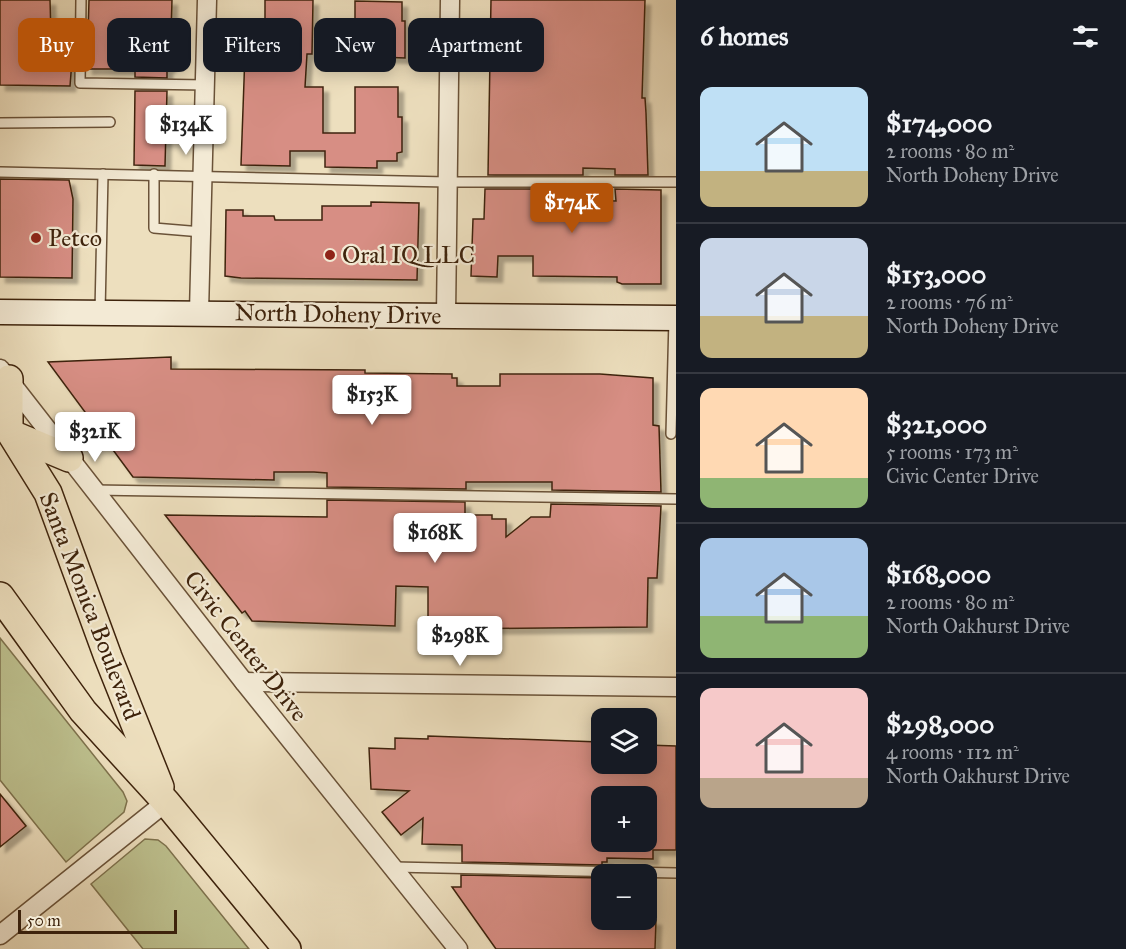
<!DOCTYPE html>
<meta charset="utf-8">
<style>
body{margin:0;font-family:"IM FELL Great Primer",serif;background:#20242c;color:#f1f3f6;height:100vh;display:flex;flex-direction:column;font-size:22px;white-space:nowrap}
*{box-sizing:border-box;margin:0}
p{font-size:20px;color:#9ea1a6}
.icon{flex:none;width:33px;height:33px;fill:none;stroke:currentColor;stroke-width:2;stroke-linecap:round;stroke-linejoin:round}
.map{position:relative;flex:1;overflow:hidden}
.drawer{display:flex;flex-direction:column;background:#171b24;width:450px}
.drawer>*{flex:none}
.hud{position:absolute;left:18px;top:18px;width:567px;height:54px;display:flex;gap:12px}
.buttons{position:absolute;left:591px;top:708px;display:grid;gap:12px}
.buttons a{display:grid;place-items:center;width:66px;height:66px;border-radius:12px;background:#171b24;box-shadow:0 3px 15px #0003;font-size:30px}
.scale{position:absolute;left:18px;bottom:15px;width:159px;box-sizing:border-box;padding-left:6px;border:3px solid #3e230c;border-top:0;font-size:16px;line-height:21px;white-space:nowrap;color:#3e230c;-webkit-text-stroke:4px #f3ead5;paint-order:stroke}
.price{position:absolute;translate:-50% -51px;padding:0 14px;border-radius:6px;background:#fff;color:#222;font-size:20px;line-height:39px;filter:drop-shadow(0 2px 3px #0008)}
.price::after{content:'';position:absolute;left:50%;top:36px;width:18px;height:14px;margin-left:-9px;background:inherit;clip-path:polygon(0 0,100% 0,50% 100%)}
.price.current{background:#b45309;color:#fff}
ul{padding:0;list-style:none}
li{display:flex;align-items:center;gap:18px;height:150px;padding:0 24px}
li+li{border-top:2px solid #363941}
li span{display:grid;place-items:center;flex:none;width:168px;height:120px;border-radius:12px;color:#555}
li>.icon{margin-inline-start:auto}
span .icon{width:72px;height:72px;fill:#fffc;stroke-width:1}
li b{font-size:26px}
h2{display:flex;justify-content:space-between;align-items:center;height:72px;padding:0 24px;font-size:26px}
.pill{padding:0 21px;border-radius:12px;background:#171b24;box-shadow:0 3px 15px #0003;font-size:21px;line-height:54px}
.pill.current{background:#b45309;color:#fff}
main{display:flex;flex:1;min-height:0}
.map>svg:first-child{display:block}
</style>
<main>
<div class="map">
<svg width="676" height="949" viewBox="0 0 676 949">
<defs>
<filter id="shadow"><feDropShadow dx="5.5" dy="5.5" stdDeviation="1.5" flood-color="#0004"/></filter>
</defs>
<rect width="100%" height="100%" fill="#eddfbe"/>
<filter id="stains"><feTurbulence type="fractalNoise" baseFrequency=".00333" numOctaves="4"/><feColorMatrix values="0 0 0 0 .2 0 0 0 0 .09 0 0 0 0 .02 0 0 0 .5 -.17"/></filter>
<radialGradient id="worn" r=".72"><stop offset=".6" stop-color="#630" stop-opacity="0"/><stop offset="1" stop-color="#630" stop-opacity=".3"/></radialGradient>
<g fill="#bdc08e" stroke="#7e724d" stroke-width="1.5">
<path d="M0 638 123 792 127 801 124 812 66 862 0 780Z"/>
<path d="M145 839 158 840 166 846 249 949H143L91 884Z"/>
</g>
<g fill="#d78e84" stroke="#3e230c" stroke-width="1.5" fill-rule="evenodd" filter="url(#shadow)">
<path d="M0 0H50L51 35H74L70 86 0 85Z"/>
<path d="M89 0H172L170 67H167V78L135 77V69H87Z"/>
<path d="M265 0H313L312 54H307L305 87H323V133H355V87H398V117H402V152L397 153V161H377V168L325 167V151H290V166L241 165 245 53H241L242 37 265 38Z"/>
<path d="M491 0H645L642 98H645L646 113 648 175H615V169L583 168V175H488Z"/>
<path d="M355 1 402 2V21H405V58L355 56Z"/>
<path d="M135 91H167L165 166 134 165Z"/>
<path d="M0 179 69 180 73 199 72 278 0 277Z"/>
<path d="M485 189H583V200L616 201 615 189 661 190V284H622L617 282V277L533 276V256H498L497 277 471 276 473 219H484Z"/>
<path d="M371 202 419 203 417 280 241 278 225 276 226 210H243V216H274L275 220H322V206H371Z"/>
<path d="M171 357V369L365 370V373L452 374V378H457V386H500V374H600L653 378V425L659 426 661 492 552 490V482H466V489L327 487V473L314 472H274V480L133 477 48 362Z"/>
<path d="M327 500 465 502V515H492V519H506V537L531 517H550L551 504 661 506 657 578H648L647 627 443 629V626H428V587L396 586 395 626 252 621 245 611 242 613 165 515 327 517Z"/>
<path d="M428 736 600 742V764H646V745L676 746V850H653V859L607 858V862H602V865L462 862V845L422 844 423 818 401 835 382 812 409 791 371 789 369 748 395 749V738L428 739ZM602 796H646V842H602Z"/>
<path d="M0 794 26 826 0 847Z"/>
<path d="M461 875 602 878V920H656L655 949H496L452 887H461Z"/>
</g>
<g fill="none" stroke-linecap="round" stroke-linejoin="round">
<defs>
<g id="lane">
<path d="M81 0 80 83 206 85"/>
<path d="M0 123 110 122"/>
<path d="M0 172 447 182H676"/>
<path d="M154 174V228L202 232"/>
<path d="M100 312 103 174"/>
<path d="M671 434 674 319"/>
<path d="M93 490 676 499"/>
<path d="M394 867 676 873"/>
</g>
<g id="street">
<path d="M199 312 207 0"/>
<path d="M446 315 450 0"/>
<path d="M0 369 244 682 458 949"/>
<path d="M244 682 676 687"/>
<path d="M0 935 166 802"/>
</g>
<path id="secondary" d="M0 312 676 318"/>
<g id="primary">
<path d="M9 379V428"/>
<path d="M0 416 48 493 108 657 160 787"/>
<path d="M14 435 69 458"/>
<path d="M0 596 83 711 166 802 287 949"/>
</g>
</defs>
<use href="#lane" stroke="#6a5238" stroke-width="12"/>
<use href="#street" stroke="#6a5238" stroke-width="21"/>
<use href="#secondary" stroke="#3e230c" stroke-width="27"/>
<use href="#primary" stroke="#3e230c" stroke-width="30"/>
<use href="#lane" stroke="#f3ead5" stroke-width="9"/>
<use href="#street" stroke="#f3ead5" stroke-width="18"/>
<use href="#secondary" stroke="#f3ead5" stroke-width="24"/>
<use href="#primary" stroke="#eddfbe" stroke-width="27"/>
</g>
<g fill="#8f2418" stroke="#f3ead5" stroke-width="2">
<circle cx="36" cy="238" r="6"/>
<circle cx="330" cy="255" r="6"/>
</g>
<g text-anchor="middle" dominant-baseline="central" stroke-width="4.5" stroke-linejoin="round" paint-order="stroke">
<g font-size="24" fill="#3e230c" stroke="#f3ead5" text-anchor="start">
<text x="48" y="238">Petco</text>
<text x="342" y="255">Oral IQ LLC</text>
</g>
<g font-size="24" fill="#3e230c" stroke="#f3ead5">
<text transform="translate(338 314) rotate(1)">North Doheny Drive</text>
<text transform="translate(90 606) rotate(69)">Santa Monica Boulevard</text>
<text transform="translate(246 646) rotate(52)">Civic Center Drive</text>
</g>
</g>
<rect width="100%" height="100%" filter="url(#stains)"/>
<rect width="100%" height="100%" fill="url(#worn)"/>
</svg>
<div class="buttons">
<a><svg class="icon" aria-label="layers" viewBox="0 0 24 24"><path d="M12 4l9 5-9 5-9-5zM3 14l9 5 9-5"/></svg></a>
<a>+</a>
<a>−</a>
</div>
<div class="scale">50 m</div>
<b class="price" style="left:186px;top:156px">$134K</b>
<b class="price current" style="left:572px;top:234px">$174K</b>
<b class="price" style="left:372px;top:426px">$153K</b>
<b class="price" style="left:95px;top:463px">$321K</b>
<b class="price" style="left:435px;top:564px">$168K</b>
<b class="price" style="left:460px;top:667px">$298K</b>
<div class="hud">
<a class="pill current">Buy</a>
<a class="pill">Rent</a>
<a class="pill">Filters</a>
<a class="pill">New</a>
<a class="pill">Apartment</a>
</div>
</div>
<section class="drawer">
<h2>6 homes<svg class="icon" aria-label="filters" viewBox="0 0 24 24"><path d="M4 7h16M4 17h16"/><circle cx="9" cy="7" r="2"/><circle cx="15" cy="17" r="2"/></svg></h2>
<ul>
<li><span style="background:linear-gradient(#bfe0f5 70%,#c2b280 0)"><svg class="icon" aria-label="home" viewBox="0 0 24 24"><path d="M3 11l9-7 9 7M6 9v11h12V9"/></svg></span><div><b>$174,000</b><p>2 rooms · 80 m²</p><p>North Doheny Drive</p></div></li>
<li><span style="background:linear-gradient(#c9d6e8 65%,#c2b280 0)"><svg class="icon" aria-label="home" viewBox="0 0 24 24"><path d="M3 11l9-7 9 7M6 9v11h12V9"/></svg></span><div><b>$153,000</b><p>2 rooms · 76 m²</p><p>North Doheny Drive</p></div></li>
<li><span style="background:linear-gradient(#ffd9b3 75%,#8fb573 0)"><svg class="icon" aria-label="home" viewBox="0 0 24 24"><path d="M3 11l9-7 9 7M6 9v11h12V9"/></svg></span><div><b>$321,000</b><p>5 rooms · 173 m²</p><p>Civic Center Drive</p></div></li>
<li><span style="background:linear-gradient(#a9c7e8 65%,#8fb573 0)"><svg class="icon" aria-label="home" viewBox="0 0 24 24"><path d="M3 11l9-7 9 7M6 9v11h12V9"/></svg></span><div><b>$168,000</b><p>2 rooms · 80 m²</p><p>North Oakhurst Drive</p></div></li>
<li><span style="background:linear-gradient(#f6c9c9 75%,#b9a48a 0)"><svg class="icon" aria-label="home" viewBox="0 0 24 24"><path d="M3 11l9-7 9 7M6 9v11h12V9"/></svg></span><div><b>$298,000</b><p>4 rooms · 112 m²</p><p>North Oakhurst Drive</p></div></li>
</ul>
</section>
</main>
